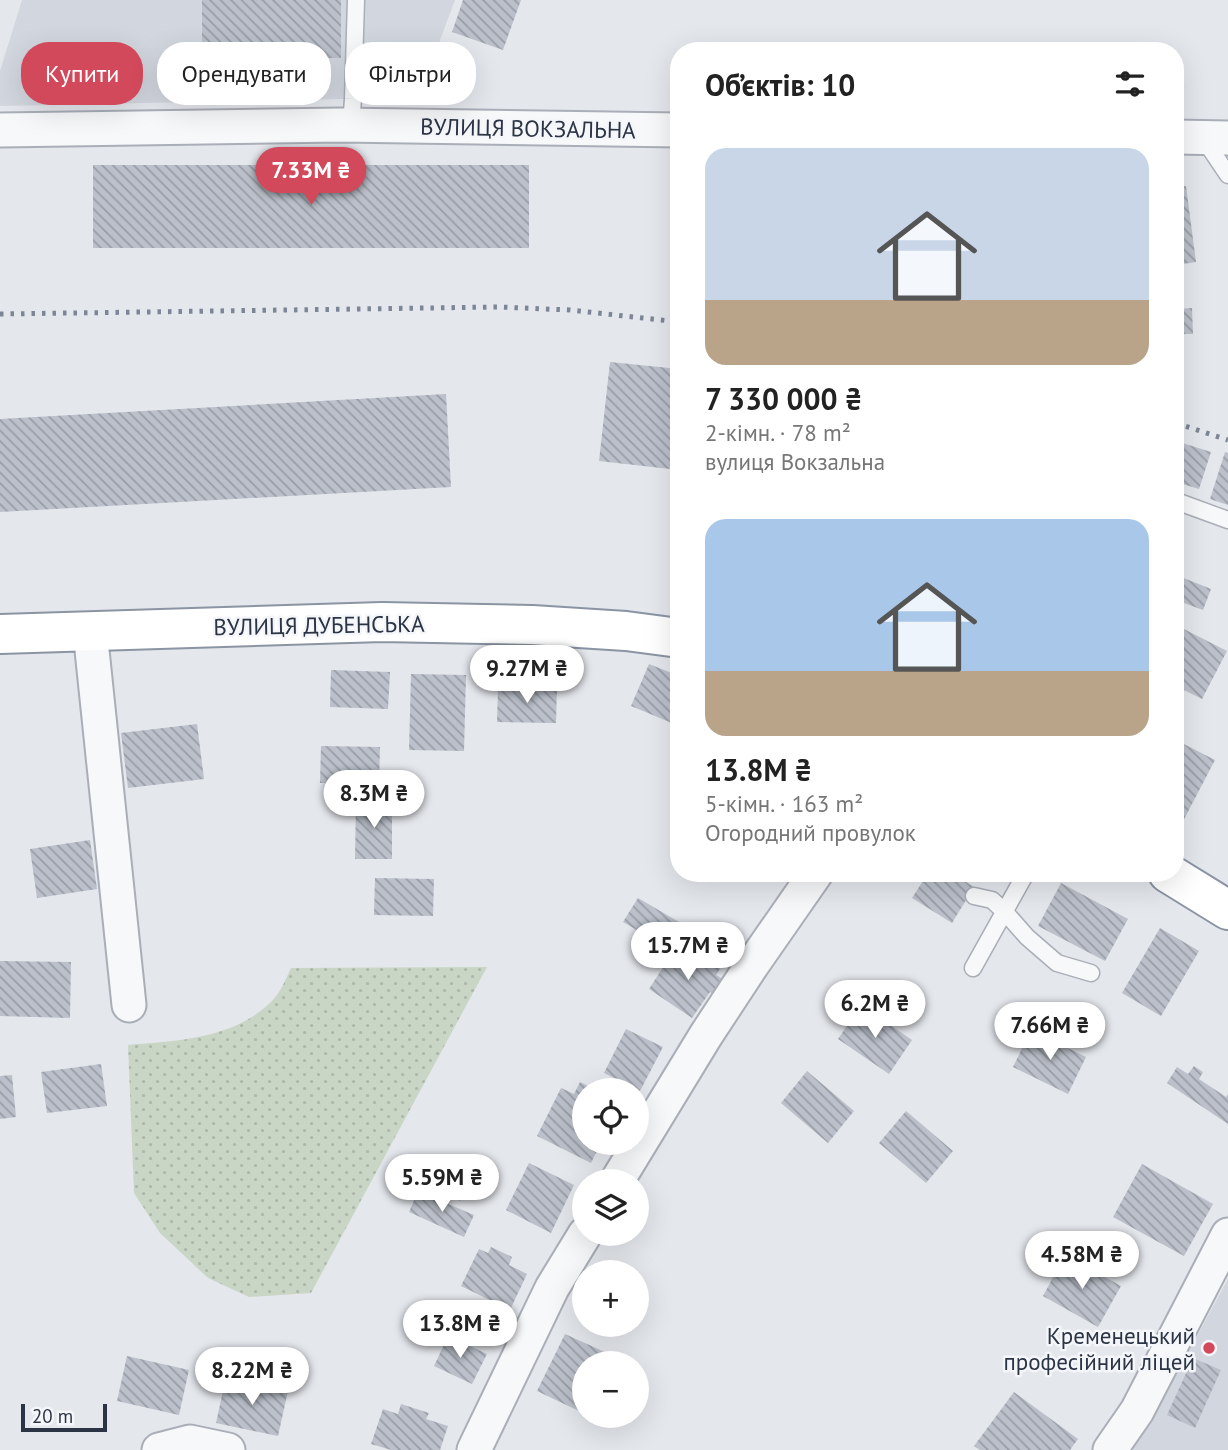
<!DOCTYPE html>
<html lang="uk">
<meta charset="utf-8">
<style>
body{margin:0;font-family:"PT Sans",sans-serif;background:#f2f2f2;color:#222;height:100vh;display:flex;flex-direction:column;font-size:26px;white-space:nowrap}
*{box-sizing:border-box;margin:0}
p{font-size:23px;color:#767676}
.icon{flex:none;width:38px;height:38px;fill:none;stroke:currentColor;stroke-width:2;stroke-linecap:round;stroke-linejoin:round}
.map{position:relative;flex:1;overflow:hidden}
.panel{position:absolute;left:670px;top:42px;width:514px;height:840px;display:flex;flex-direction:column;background:#fff;border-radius:28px;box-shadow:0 7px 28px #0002}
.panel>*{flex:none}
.hud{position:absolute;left:21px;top:42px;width:544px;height:63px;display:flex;gap:14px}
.fabs{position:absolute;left:572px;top:1078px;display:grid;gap:14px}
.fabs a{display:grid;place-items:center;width:77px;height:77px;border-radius:50%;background:#fff;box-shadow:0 7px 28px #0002;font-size:35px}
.scale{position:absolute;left:21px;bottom:18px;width:86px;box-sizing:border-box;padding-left:7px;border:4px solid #2b3445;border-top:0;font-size:19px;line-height:24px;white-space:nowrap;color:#2b3445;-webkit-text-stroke:5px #f4f6f9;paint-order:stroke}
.price{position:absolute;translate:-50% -60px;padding:0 16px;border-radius:24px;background:#fff;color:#222;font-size:23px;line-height:46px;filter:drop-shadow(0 2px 4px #0008)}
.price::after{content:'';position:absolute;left:50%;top:42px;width:21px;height:16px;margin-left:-10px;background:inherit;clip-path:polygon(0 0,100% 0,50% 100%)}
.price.on{background:#d1495b;color:#fff}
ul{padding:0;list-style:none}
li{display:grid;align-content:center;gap:14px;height:371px;padding:0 35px}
li span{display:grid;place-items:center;height:217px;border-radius:21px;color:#555}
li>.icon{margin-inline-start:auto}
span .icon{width:126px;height:126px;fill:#fffc;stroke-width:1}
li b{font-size:30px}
h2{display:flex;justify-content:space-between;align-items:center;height:84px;padding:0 35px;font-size:30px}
.tag{padding:0 24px;border-radius:28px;background:#fff;box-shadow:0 7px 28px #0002;font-size:24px;line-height:63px}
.tag.on{background:#d1495b;color:#fff}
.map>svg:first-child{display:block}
</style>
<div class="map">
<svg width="1228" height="1450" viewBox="0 0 1228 1450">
<defs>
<pattern id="garden-dots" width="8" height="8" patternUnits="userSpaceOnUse" patternTransform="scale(1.75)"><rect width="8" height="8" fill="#c9d6c5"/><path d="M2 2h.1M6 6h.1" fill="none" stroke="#adb8ab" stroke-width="1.8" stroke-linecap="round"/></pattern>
<pattern id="building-back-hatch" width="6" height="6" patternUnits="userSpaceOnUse" patternTransform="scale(1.75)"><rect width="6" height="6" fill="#bbc0ca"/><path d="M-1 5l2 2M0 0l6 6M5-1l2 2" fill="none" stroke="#989da6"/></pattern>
</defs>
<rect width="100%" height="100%" fill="#e4e7ec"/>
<g fill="#d2d6de">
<path d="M22 0H455L440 40 436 99H339L0 106V71Z"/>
<path d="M1228 1279V1450H1130L1153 1417Z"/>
</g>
<path fill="url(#garden-dots)" d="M487 967 311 1293 249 1297 208 1278 160 1233 134 1193 128 1045C177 1041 234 1039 272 1001 280 993 286 979 291 968Z"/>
<g fill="url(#building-back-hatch)">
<rect x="202" y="0" width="139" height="58"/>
<path d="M463 0H521L503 50 452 32Z"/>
<path d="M388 44 402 45V53L419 54 418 88 362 86 364 51 388 52Z"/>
<rect x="93" y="165" width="436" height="83"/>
<path d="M1186 186 1196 262 1176 265V187Z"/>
<path d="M1192 308 1193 334H1176V309Z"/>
<path d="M610 362 679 369V470L599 461Z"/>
<path d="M446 394 451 487 0 512V419Z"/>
<path d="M1176 441 1211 452 1199 489 1176 482Z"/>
<path d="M1225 452 1228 453V505L1210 499Z"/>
<path d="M1176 575 1211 589 1203 610 1176 600Z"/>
<path d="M1176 625 1227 651 1202 699 1176 686Z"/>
<path d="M649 664 679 676V726L631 706Z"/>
<path d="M331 670 390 672 388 709 330 707Z"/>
<path d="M411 674 466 675 464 751 409 750Z"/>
<path d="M498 686 557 687 556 723 497 722Z"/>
<path d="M197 724 204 779 128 788 121 733Z"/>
<path d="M1176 740 1215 760 1181 825 1176 822Z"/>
<path d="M321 746 380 747 379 784 320 783Z"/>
<path d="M356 800 392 801V859H355Z"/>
<path d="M90 840 97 889 37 898 30 849Z"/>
<path d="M928 873H952L974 887 952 923 912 898Z"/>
<path d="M375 878 434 879 433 916 374 915Z"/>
<path d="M1061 883 1128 919 1105 961 1038 926Z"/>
<path d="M638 898 679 922 664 946 623 922Z"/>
<path d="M1160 928 1199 951 1161 1016 1122 993Z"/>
<path d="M692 947 721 967 716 975 726 981 716 996 710 992 692 1018 649 989 669 958 680 966Z"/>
<path d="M0 961 71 962 70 1018 0 1016Z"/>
<path d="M861 1005 912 1040 889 1074 838 1039Z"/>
<path d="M626 1029 663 1047 640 1091 604 1073Z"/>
<path d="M1031 1030 1086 1057 1068 1094 1013 1067Z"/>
<path d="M101 1064 107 1106 47 1113 41 1072Z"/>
<path d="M1194 1066 1203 1072 1199 1079 1226 1097 1228 1094V1124L1167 1083 1177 1067 1188 1074Z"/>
<path d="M807 1071 854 1111 828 1143 781 1103Z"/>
<path d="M12 1075 16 1117 0 1119V1076Z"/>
<path d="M580 1082 596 1090H584V1143H601L591 1163 537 1136 561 1088 574 1094Z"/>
<path d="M906 1111 953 1151 926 1183 879 1143Z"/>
<path d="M529 1163 574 1185 551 1233 506 1210Z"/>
<path d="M1142 1164 1213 1204 1184 1256 1113 1217Z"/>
<path d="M448 1181 465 1190 460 1201 443 1192Z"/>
<path d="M418 1191 474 1215 464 1237 409 1212Z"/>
<path d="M491 1247 512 1257 509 1265 527 1274 510 1310 461 1286 479 1249 488 1253Z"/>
<path d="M1065 1255 1121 1286 1098 1327 1043 1296Z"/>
<path d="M565 1334 607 1353 602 1363H584V1399L579 1411 537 1391Z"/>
<path d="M448 1336 487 1354 472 1384 434 1366Z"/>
<path d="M127 1356 189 1370 179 1415 117 1401Z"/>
<path d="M1193 1358 1221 1370 1195 1428 1167 1415Z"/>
<path d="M226 1377 288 1391 278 1436 216 1423Z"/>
<path d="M1014 1392 1078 1439 1070 1450H980L974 1446Z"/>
<path d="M401 1404 429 1413 426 1419 448 1426 440 1450H391L371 1444 383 1409 398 1414Z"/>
</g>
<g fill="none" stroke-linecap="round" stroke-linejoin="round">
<defs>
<g id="service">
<path d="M351 125 353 99 356 0"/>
<path d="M1203 138 1228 175"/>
<path d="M1176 501 1228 520"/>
<path d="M974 896 992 900 1005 912 1027 937 1057 963 1091 973"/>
<path d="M973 968 1026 873"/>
</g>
<g id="minor">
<path d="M0 130 341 125 679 130"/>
<path d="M1176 137 1228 138"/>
<path d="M90 631 129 1005"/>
<path d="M617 1181 706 1035 752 965 816 873"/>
<path d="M159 1450 190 1442 228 1450"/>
<path d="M474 1450 552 1288 585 1234"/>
<path d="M1110 1450 1137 1411 1228 1235"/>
</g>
<g id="trunk">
<path d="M0 634 382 622 532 625 626 631 679 638"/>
<path d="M1168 873 1228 910"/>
</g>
</defs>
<use href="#service" stroke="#a9aeb7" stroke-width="19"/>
<use href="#minor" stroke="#a9aeb7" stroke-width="37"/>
<use href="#trunk" stroke="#8b94a3" stroke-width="42"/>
<use href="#service" stroke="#f7f8fa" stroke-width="16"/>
<use href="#minor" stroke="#f7f8fa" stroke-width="33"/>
<use href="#trunk" stroke="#fff" stroke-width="38"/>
<g stroke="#7d8696" stroke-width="5" stroke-dasharray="3.5 7" stroke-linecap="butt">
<path d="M0 314 499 307 570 310 679 322"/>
<path d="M1176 423 1228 440"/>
</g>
</g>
<circle fill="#d1495b" stroke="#f4f6f9" stroke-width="2.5" cx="1209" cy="1348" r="7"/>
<g text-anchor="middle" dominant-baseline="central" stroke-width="5" stroke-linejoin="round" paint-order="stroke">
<g font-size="23" fill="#2b3445" stroke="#f4f6f9">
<text transform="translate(528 128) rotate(1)">ВУЛИЦЯ ВОКЗАЛЬНА</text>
<text transform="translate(319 625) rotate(-1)">ВУЛИЦЯ ДУБЕНСЬКА</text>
</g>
<g font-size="23" fill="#2b3445" stroke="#f4f6f9" text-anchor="end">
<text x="1195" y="1335">Кременецький<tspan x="1195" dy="26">професійний ліцей</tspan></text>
</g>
</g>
</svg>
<div class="fabs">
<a><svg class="icon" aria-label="locate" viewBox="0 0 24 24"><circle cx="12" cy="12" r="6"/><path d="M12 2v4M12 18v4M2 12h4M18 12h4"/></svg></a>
<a><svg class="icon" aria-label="layers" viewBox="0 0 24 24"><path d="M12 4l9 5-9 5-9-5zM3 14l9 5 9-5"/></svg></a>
<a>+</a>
<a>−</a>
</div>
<div class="scale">20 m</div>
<b class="price on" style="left:311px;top:207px">7.33M ₴</b>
<b class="price" style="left:527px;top:705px">9.27M ₴</b>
<b class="price" style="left:374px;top:830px">8.3M ₴</b>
<b class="price" style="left:688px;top:982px">15.7M ₴</b>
<b class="price" style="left:875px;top:1040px">6.2M ₴</b>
<b class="price" style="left:1050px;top:1062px">7.66M ₴</b>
<b class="price" style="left:442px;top:1214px">5.59M ₴</b>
<b class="price" style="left:1082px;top:1291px">4.58M ₴</b>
<b class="price" style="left:460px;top:1360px">13.8M ₴</b>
<b class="price" style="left:252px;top:1407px">8.22M ₴</b>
<div class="hud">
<a class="tag on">Купити</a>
<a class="tag">Орендувати</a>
<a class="tag">Фільтри</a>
</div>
<section class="panel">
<h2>Об’єктів: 10<svg class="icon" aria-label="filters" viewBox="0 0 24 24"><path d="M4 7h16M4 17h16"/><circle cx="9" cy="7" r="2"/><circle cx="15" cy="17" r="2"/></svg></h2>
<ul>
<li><span style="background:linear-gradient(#c9d6e8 70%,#b9a48a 0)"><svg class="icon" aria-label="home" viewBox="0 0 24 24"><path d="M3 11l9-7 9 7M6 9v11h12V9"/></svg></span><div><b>7 330 000 ₴</b><p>2-кімн. · 78 m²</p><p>вулиця Вокзальна</p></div></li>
<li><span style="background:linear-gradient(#a9c7e8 70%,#b9a48a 0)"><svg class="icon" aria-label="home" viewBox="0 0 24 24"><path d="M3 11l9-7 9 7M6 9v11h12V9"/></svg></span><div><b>13.8M ₴</b><p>5-кімн. · 163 m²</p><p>Огородний провулок</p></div></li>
</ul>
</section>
</div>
